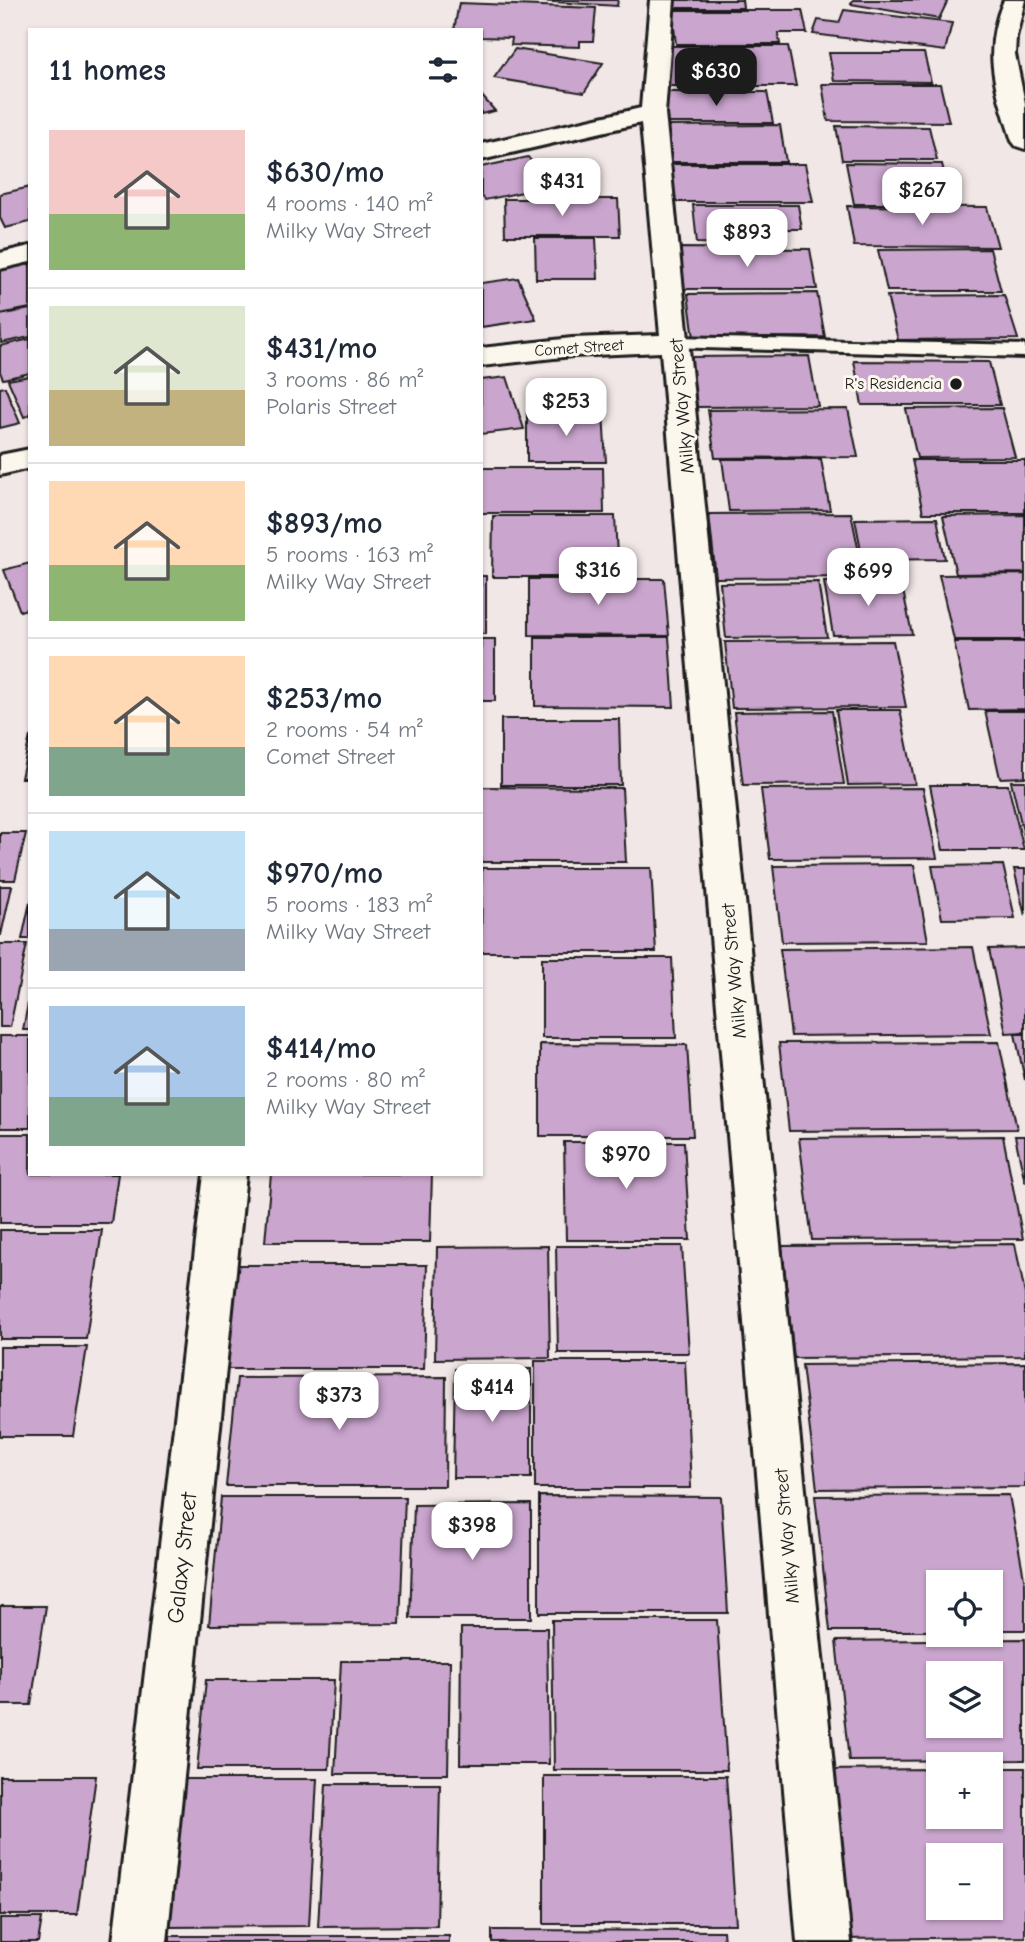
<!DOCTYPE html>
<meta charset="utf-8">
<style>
body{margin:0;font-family:"Comic Neue",sans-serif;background:#f6f6f7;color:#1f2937;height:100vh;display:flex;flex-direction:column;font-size:26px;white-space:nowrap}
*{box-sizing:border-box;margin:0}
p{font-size:23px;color:#747a83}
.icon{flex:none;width:38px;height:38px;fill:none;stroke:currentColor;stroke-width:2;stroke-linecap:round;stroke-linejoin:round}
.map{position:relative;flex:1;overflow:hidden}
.sheet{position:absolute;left:28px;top:28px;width:455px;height:1148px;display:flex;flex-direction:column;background:#fff;border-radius:0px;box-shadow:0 2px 5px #0004}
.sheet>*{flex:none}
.fabs{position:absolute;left:926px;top:1570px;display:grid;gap:14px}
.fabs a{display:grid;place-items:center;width:77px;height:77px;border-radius:0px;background:#fff;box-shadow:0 2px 5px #0004;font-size:35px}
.price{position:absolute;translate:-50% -60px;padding:0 16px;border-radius:14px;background:#fff;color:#222;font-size:23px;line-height:46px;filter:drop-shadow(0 2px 4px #0008)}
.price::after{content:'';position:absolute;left:50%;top:42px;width:21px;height:16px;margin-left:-10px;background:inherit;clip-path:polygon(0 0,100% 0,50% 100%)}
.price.current{background:#1c1c1c;color:#fff}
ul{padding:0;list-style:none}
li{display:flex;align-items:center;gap:21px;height:175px;padding:0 21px}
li+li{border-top:2px solid #e0e1e3}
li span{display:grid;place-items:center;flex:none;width:196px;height:140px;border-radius:0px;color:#555}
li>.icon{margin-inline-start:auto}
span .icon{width:84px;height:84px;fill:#fffc;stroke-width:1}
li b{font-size:30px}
h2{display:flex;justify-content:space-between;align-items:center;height:84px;padding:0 21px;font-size:30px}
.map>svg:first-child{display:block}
</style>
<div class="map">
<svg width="1025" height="1942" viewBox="0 0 1025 1942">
<rect width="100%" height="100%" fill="#f1e7e6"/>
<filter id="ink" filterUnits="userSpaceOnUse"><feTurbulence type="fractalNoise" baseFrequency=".0143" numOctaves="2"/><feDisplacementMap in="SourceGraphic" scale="14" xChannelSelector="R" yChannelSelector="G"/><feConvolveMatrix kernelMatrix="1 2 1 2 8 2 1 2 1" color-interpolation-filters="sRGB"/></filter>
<g filter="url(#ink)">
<g fill="#caa5ce" stroke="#1c1c1c" stroke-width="2" fill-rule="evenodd">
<path d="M521 0H618L617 6Z"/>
<path d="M669 0H742L743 8H670Z"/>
<path d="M853 0H948L939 19 851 4Z"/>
<path d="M459 3 596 8 593 41H580V47L511 45 512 38 481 37V30H454Z"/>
<path d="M672 10H802L807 33H778L780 44H676Z"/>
<path d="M844 10 952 23 945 51 813 34 818 20 839 23Z"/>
<path d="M661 46H788L796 86H665Z"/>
<path d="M515 49 603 63 584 93 494 78Z"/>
<path d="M829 53H924L931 82 834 81Z"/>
<path d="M822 84H940L949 122 828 121Z"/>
<path d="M660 92H767L773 123H663Z"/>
<path d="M481 95 495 111 481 114Z"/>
<path d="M780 125 786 162H669L665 126Z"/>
<path d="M836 126 929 127 937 160H842Z"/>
<path d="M528 157 551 186 485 200 481 195V167Z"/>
<path d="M846 163 942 164 952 204H854Z"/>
<path d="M665 164H805L813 202H669Z"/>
<path d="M30 187V222L5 228 0 218V194Z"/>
<path d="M504 199H618L620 236H505Z"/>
<path d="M693 205H798L802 229H774L776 244 697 243Z"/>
<path d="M847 206 987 207 998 247 854 246Z"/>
<path d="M535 238H596L598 279H536Z"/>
<path d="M679 248 810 249 817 289H682Z"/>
<path d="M990 249 1001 291H887L878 250Z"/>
<path d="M30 257V308L0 314V263Z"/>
<path d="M518 278 536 319 481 327V283Z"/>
<path d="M817 293 825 337 694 338 688 294Z"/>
<path d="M1004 295 1018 339 898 340 887 296Z"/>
<path d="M30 309V337L1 343 0 315Z"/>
<path d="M30 339V373L3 379 0 372V346Z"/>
<path d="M809 356 818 406 697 407 691 357Z"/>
<path d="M854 361 989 362 1000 405H862Z"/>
<path d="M30 376V415L24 417 8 380Z"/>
<path d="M507 377 524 429 481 434V380Z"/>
<path d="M5 387 20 423 0 428V388Z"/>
<path d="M1002 408 1015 457 917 458 906 409Z"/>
<path d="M848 409 858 457 715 458 708 410Z"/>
<path d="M527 413H603L606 462H527Z"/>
<path d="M722 459H821L830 510 729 511Z"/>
<path d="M912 460H1025V513H923Z"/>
<path d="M481 468H603L604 513H481Z"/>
<path d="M851 513 864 577 716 578 709 514Z"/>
<path d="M1025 515V573L956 574 943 516Z"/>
<path d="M493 516H615L618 577H492Z"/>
<path d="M937 518 945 559 863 560 855 519Z"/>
<path d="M30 563V608L20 611 4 570Z"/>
<path d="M1025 574V640H954L939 575Z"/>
<rect x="481" y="576" width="5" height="58"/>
<path d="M529 579H664L669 636 529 635Z"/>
<path d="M901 581 912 634 833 635 824 582Z"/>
<path d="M818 582 827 637 726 638 720 583Z"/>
<path d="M535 637H669L674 707 535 706Z"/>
<rect x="481" y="639" width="14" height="62"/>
<path d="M893 641 906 707 732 708 725 642Z"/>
<path d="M954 642H1025V709L969 710Z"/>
<path d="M836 710H900L915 784 848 785Z"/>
<path d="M832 711 844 784 743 785 734 712Z"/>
<path d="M985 711H1025V777L1000 778Z"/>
<path d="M501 719H619L621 785H501Z"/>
<path d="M30 736V778H21Z"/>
<path d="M1011 781H1025V840Z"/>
<path d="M930 785H1008L1024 850H943Z"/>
<path d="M481 787 622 788 626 862H481Z"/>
<path d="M923 788 937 858 770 859 761 789Z"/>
<path d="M0 833H26L15 880H0Z"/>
<path d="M914 865 928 941 782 942 773 866Z"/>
<path d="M1003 865 1015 918 942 919 932 866Z"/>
<path d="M482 868H651L656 952H481Z"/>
<path d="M1014 869H1025V916Z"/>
<path d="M0 886H12L1 935H0Z"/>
<path d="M30 902V939H22Z"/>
<path d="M0 944H27L10 1027H0Z"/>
<path d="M973 947 991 1034 791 1036 780 949Z"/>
<path d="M1025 948V1032L1006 1033 989 949Z"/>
<path d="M542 958H672L676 1038H542Z"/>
<path d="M30 993V1030H23Z"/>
<path d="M1015 1034H1025V1080Z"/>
<rect x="0" y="1036" width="30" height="92"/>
<path d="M999 1042 1017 1129 789 1131 779 1043Z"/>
<path d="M540 1044 687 1045 693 1136H540Z"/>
<path d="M0 1134H30V1174H118L111 1223H0Z"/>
<path d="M1003 1136 1023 1239 812 1240 799 1138Z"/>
<path d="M1015 1136H1025V1182Z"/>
<path d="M564 1142H684L690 1240H566Z"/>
<path d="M271 1174H432L430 1242H265Z"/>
<path d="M0 1230H102L86 1339H0Z"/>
<path d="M1015 1244 1025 1294V1356L794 1358 782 1246Z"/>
<path d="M548 1246 550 1358 435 1359 437 1247Z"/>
<path d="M556 1246H682L689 1353H558Z"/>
<path d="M237 1265H427L424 1369H226Z"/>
<path d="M0 1347H87L73 1436H0Z"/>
<path d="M535 1361H685L691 1488H535Z"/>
<path d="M1025 1363V1487L817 1489 802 1365Z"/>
<path d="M455 1369H531V1478H453Z"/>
<path d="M446 1377 445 1486H226L237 1378Z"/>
<path d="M1009 1495 1025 1583V1630H990V1582H938V1631H830L815 1496Z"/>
<path d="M539 1496 721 1497 728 1613H539Z"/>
<path d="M221 1497H405L400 1624 209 1625Z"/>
<path d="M531 1504V1618H410L414 1505Z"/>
<path d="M0 1606H46L31 1705H0Z"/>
<path d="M552 1620H717L727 1770H554Z"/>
<path d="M461 1628H547L549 1764H460Z"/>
<path d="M1025 1639V1760L849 1761 836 1641ZM938 1673H990V1726H938Z"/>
<path d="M341 1661H450L448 1774H335Z"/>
<path d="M206 1680H334L329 1769H197Z"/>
<path d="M990 1768H1025V1937L838 1939 820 1770 938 1769V1816H990ZM938 1855H990V1908H938Z"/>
<path d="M0 1776H96L77 1915H0Z"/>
<path d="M544 1776H726L736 1924H544Z"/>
<path d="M182 1779H317L309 1926 169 1927Z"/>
<path d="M326 1784H440L437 1926 318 1927Z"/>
<path d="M0 1918H42L38 1942H0Z"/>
<path d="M492 1930 723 1931 724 1942H492Z"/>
<rect x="170" y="1936" width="279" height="6"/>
</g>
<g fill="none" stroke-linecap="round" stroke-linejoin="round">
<defs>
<path id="service" d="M676 337 1025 345V357L669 347 666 343Z"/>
<g id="minor">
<path d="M650 0H674L665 113 851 1942H797L661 352 572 356 481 366V348L572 338 660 335 641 123 481 160V144L641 108Z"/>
<path d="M1004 0H1025L1016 37 1015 54 1025 103V149L1016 146 1012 141C996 89 981 53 1004 0Z"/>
<path d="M30 246V262L0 269V253Z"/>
<path d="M30 449V468L0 475V455Z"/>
<path d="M204 1174H246L167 1942H113Z"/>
</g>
</defs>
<use href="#service" stroke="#1c1c1c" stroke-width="6"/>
<use href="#minor" stroke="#1c1c1c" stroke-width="6"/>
<use href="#service" fill="#fbf7ec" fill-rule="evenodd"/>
<use href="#minor" fill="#fbf7ec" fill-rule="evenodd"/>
</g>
</g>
<circle fill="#1c1c1c" stroke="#fbf7ec" stroke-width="2.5" cx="956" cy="384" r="7"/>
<g text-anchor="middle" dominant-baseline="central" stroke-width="6" stroke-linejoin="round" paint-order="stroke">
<g font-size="16" fill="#1c1c1c" stroke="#fbf7ec">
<text transform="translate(579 348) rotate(-4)">Comet Street</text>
</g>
<g font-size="16" fill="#1c1c1c" stroke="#fbf7ec" text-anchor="end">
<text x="942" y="384">R's Residencia</text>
</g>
<g font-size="19" fill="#1c1c1c" stroke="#fbf7ec">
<text transform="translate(682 406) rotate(-95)">Milky Way Street</text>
<text transform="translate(734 971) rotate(-95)">Milky Way Street</text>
<text transform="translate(787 1536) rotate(-95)">Milky Way Street</text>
</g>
<g font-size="23" fill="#1c1c1c" stroke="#fbf7ec">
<text transform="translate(182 1558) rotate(-84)">Galaxy Street</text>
</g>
</g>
</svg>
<div class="fabs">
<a><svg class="icon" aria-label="locate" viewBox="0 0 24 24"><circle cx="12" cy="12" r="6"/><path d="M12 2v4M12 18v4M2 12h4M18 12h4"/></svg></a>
<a><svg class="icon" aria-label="layers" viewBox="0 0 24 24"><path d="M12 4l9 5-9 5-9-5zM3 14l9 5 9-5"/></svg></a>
<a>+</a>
<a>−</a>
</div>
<b class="price current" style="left:716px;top:108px">$630</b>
<b class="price" style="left:562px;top:218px">$431</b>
<b class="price" style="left:922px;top:227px">$267</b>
<b class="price" style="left:747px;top:269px">$893</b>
<b class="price" style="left:566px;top:438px">$253</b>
<b class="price" style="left:598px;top:607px">$316</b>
<b class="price" style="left:868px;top:608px">$699</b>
<b class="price" style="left:626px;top:1191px">$970</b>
<b class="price" style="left:492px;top:1424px">$414</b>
<b class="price" style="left:339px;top:1432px">$373</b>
<b class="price" style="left:472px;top:1562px">$398</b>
<section class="sheet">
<h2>11 homes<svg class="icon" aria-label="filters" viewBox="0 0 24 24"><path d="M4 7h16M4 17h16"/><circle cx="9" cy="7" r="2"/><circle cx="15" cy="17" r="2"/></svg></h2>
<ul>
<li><span style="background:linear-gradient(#f6c9c9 60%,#8fb573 0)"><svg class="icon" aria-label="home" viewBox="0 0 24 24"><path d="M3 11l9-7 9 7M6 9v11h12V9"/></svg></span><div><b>$630/mo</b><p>4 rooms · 140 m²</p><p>Milky Way Street</p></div></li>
<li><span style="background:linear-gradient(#dfe7d0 60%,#c2b280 0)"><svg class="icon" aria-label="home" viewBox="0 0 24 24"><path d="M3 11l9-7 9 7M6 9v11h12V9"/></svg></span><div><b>$431/mo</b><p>3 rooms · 86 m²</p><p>Polaris Street</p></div></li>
<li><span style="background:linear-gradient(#ffd9b3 60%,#8fb573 0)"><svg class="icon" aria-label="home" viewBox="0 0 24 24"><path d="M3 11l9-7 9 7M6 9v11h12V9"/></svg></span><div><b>$893/mo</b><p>5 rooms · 163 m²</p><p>Milky Way Street</p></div></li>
<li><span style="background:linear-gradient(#ffd9b3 65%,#7fa58c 0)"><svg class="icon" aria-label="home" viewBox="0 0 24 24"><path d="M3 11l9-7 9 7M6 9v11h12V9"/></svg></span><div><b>$253/mo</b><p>2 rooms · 54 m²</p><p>Comet Street</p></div></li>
<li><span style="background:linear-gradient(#bfe0f5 70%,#9aa5b1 0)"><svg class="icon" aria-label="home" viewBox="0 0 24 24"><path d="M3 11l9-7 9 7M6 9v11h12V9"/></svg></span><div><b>$970/mo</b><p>5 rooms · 183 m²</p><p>Milky Way Street</p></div></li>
<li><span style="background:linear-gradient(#a9c7e8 65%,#7fa58c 0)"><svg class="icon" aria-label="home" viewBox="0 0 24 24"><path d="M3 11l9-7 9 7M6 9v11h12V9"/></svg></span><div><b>$414/mo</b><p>2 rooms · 80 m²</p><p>Milky Way Street</p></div></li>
</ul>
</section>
</div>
